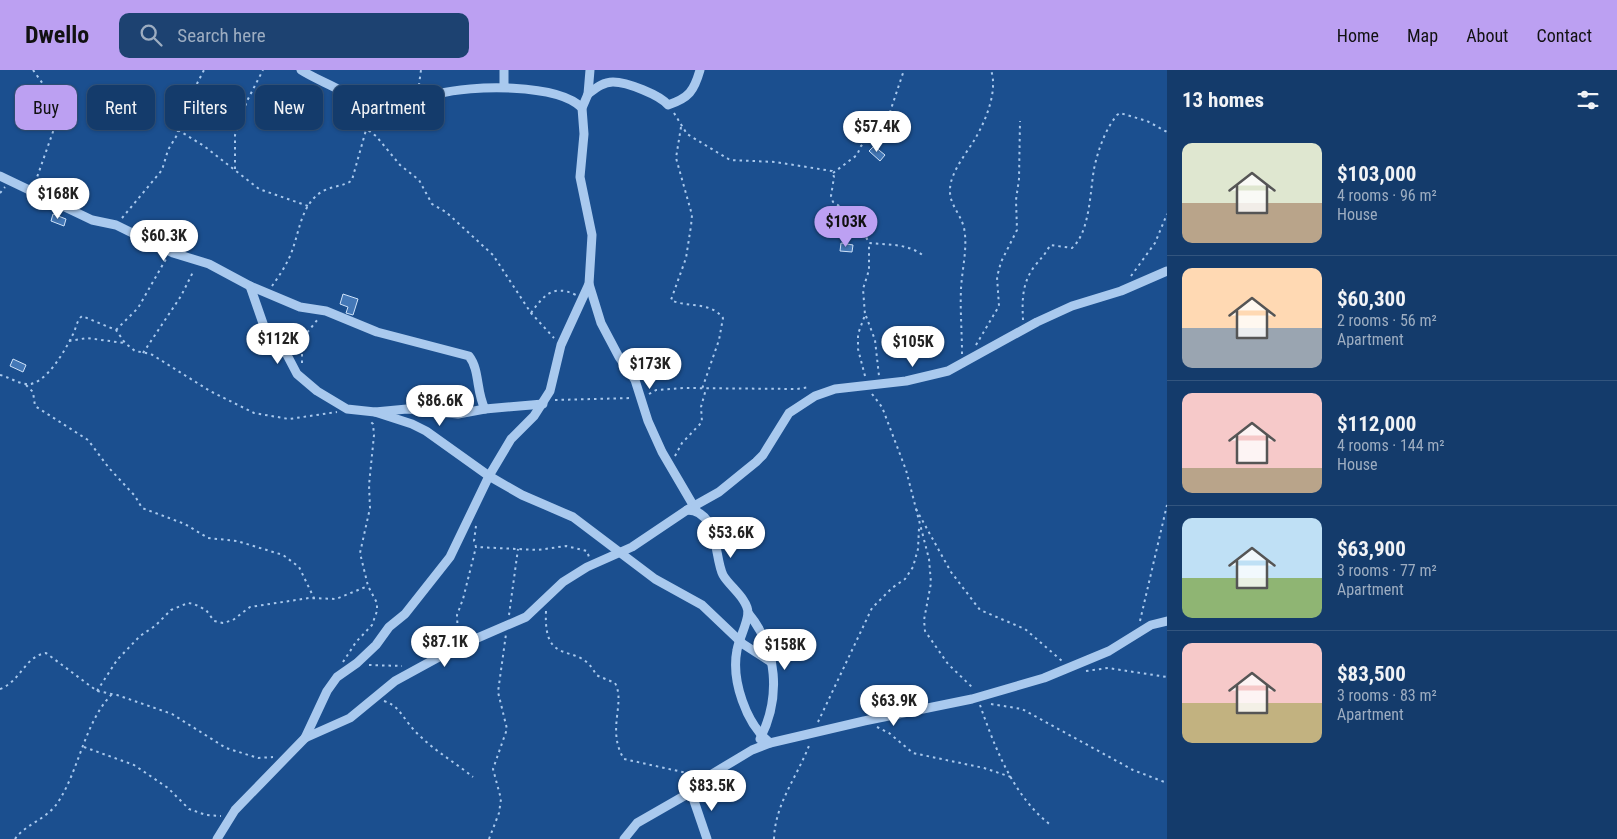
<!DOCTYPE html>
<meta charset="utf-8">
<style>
body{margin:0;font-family:"Roboto Condensed",sans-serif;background:#1d4271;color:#f1f3f6;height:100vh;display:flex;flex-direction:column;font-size:19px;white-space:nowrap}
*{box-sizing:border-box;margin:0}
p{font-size:16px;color:#9dadc1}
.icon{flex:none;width:28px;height:28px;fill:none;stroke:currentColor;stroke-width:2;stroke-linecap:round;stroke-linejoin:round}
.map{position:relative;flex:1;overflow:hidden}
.sheet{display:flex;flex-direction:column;background:#143b6b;width:450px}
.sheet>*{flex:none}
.banner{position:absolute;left:15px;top:15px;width:475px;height:45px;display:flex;gap:10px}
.price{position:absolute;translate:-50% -42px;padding:0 11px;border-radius:18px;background:#fff;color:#222;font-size:16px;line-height:32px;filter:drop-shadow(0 1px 2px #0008)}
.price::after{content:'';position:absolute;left:50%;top:30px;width:15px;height:11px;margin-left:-8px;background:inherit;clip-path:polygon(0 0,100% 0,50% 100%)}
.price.on{background:#bca0f2;color:#111}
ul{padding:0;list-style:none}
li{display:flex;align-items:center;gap:15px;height:125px;padding:0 15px}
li+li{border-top:1px solid #33557e}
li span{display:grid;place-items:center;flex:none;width:140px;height:100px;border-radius:10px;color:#555}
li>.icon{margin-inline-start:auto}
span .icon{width:60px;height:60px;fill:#fffc;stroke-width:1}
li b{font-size:21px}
h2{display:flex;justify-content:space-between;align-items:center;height:60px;padding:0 15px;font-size:21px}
.tag{padding:0 18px;border-radius:10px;background:#143b6b;box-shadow:0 1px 4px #0004,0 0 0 1px #33557e;font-size:18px;line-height:45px}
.tag.on{background:#bca0f2;color:#111}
header{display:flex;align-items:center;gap:30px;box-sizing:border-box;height:70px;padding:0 25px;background:#bca0f2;color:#111}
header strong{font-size:24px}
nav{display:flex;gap:28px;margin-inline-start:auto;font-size:18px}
.search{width:350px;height:45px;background:#1d4271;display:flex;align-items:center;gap:12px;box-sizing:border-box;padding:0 18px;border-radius:10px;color:#9dadc1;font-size:19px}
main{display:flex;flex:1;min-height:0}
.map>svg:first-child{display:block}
</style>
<header>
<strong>Dwello</strong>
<div class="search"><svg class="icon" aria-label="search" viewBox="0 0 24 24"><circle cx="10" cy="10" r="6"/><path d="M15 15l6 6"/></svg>Search here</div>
<nav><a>Home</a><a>Map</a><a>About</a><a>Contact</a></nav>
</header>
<main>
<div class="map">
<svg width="1167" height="769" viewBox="0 0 1167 769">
<rect width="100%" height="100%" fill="#1b4f8f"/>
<g fill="#4478b7" stroke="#cfe3fa">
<path d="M874 76 885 85 880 91 869 81Z"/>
<path d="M53 144 66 149 64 156 51 151Z"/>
<path d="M841 173 853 175 852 182 840 181Z"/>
<path d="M343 224 358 229 353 245 346 243 348 237 340 234Z"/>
<path d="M13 289 26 295 23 302 10 296Z"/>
</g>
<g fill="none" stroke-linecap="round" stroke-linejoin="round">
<g stroke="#a9c9ee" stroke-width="2" stroke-dasharray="2.5 4" stroke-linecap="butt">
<path d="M33 0 61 39 35 113"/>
<path d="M418 22 421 0"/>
<path d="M674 43 687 64 730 90 775 92 832 101 834 107 831 126 833 132 856 147 869 173C888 175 909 173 925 187"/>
<path d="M360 45 361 55 376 66 400 95 419 110 432 134 446 142 493 185 531 243 554 268"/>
<path d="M681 57 676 88 692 145 691 156 686 188 671 230C687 238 710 231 723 248L719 270 702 319"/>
<path d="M178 60 204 76 259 119 308 136"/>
<path d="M235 99V65L247 31 263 0"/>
<path d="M833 103 857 85 861 76 881 58 889 45 904 0"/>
<path d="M0 123 5 117"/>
<path d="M122 148 162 100 168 80 177 65 182 43 204 0"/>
<path d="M1131 206 1155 173 1167 144"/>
<path d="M272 216C280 205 289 191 293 178 299 161 301 142 314 128 327 114 344 118 352 110L366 60"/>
<path d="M531 243C544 225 553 214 576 225"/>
<path d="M866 246 875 270 879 306"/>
<path d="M1023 250C1022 231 1022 213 1034 197 1040 189 1046 184 1050 175L1072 178C1090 162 1090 122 1094 99 1098 80 1105 60 1117 45L1120 43 1147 51 1167 62"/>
<path d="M116 260 138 238 166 189"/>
<path d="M69 271 87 268 124 273"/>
<path d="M976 275 999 236 997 207 1001 192 1017 160 1016 130 1019 109 1020 51"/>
<path d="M143 283 181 226 194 200"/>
<path d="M962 284C962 262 960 240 961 219 962 199 968 177 964 158 960 141 946 133 951 112 955 97 967 82 975 69 986 50 998 21 991 0"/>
<path d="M302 293V269L318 249"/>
<path d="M0 305C9 307 17 313 26 314 44 317 65 281 72 266 76 260 76 251 82 246L116 260 125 273 135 281 151 284 210 321 254 343 289 349 337 342"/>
<path d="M865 306 858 279V264L865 245 863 219 869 200V173"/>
<path d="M26 315 33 322 35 336 88 370 109 398 135 426 142 438 185 454 208 468 237 471 283 485 299 497 314 528"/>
<path d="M649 324 656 320 683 318 797 319 810 317"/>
<path d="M872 324 882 337 906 400 929 489 931 513 924 550 925 561 948 594 974 619"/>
<path d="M555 330 633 328"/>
<path d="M675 386 682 373 702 352 701 337 706 319"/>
<path d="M916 439 951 502 980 540 1025 559 1062 591"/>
<path d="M476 456 474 471 476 477 538 480 566 476 587 481 589 487"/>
<path d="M546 541C543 601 580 569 596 605L615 613C626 633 606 660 624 689L696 705"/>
<path d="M509 545 518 479"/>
<path d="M1140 551 1167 435"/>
<path d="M458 566 457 545 463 529 476 477"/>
<path d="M343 592 356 572 372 555 377 541V533L368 516 360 483 370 438 369 415 374 365 373 354 369 350"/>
<path d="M369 595 402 596"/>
<path d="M1086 601 1108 598 1167 607"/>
<path d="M0 619C20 612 25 586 46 583L97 621 117 625 172 644 226 678 258 688 273 687"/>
<path d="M97 621 117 590 140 566 155 556 171 540 188 533 194 534 206 540 214 551 223 553 233 550 250 537 309 528 336 529 368 516"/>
<path d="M384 631C397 635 401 644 409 654 426 676 452 690 473 707"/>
<path d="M991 634 1022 639 1133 700 1167 713"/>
<path d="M980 635C995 678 1014 728 1052 756"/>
<path d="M818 652 872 538 892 518 905 509 913 497 918 479 919 458"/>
<path d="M877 657 889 663 913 683 984 698 1011 707"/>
<path d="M84 677 134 695 168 718 189 739 206 745 221 746"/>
<path d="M15 769C26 753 48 750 60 729 80 696 85 652 112 624"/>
<path d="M489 769 499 743 501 729 493 699 507 659 498 622 506 564"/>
<path d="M774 769C775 733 798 706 810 673"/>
</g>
<g stroke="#a9c9ee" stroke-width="9">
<path d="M301 0C315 9 330 14 345 23 356 29 367 42 381 43 393 45 425 28 438 24 470 15 558 13 582 38"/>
<path d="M504 17V0"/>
<path d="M588 24C596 18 603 12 613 12 627 12 660 25 668 35 689 28 694 21 700 0"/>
<path d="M0 106 92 150 116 155 173 183 209 194 250 216 300 237 326 241 377 262 469 286C480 300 476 322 485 339"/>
<path d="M589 214 601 253 619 287 635 310 648 351 662 382 696 440"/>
<path d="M250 216 266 262 286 283 297 304 317 321 347 339 375 342 407 339 458 344 485 339 543 334"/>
<path d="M375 342 412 354 426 361 489 406 522 425 573 447 655 509 702 535 743 574 771 592"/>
<path d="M687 440 719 422 756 392 763 385 789 343 815 326 835 319 906 311 948 301 1037 252 1072 236 1121 221 1167 201"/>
<path d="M748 543C778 579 781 628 760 669"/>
<path d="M305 668 327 621 337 607 357 593 376 575 389 557 405 544 450 487 489 406 511 369 534 346 550 321 561 275 589 214 592 165 580 107 584 64 582 38 588 24 590 0"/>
<path d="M691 722 707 769"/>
<path d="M217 769 235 740 305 668 350 648 395 611 459 576 526 547 563 512 587 497 632 477 687 440C719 440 714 488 723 505 729 516 748 529 748 543 747 555 739 568 737 580 731 610 746 654 770 673"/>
<path d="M624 769 637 753 691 722 707 707 752 680 770 673 864 651 972 629 1044 608 1109 581 1151 555 1167 551"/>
</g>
</g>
</svg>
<b class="price" style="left:877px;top:83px">$57.4K</b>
<b class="price" style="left:58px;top:150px">$168K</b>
<b class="price on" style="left:846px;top:178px">$103K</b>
<b class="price" style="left:164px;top:192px">$60.3K</b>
<b class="price" style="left:278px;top:295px">$112K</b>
<b class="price" style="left:913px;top:298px">$105K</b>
<b class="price" style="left:650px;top:320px">$173K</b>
<b class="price" style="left:440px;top:357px">$86.6K</b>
<b class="price" style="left:731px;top:489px">$53.6K</b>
<b class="price" style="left:445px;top:598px">$87.1K</b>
<b class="price" style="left:785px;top:601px">$158K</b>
<b class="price" style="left:894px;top:657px">$63.9K</b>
<b class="price" style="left:712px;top:742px">$83.5K</b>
<div class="banner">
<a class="tag on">Buy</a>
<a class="tag">Rent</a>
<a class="tag">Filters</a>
<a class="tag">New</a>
<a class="tag">Apartment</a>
</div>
</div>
<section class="sheet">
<h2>13 homes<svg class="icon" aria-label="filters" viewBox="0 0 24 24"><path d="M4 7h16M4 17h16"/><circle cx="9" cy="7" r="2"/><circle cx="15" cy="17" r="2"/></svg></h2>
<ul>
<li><span style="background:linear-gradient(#dfe7d0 60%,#b9a48a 0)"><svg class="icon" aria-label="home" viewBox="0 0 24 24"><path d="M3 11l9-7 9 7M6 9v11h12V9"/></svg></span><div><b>$103,000</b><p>4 rooms · 96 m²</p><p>House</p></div></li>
<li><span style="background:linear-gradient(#ffd9b3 60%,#9aa5b1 0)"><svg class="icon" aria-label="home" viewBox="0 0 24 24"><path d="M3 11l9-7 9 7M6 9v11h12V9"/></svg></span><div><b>$60,300</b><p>2 rooms · 56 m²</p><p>Apartment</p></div></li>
<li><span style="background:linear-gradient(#f6c9c9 75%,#b9a48a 0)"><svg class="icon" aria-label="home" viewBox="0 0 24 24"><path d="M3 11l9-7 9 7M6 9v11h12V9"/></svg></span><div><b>$112,000</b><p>4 rooms · 144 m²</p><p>House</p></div></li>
<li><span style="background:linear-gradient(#bfe0f5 60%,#8fb573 0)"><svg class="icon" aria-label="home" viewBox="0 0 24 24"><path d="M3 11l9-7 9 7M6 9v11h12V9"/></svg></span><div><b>$63,900</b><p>3 rooms · 77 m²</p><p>Apartment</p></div></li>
<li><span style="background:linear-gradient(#f6c9c9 60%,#c2b280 0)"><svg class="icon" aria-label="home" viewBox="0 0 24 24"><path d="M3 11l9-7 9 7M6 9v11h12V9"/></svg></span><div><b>$83,500</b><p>3 rooms · 83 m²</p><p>Apartment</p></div></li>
</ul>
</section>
</main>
